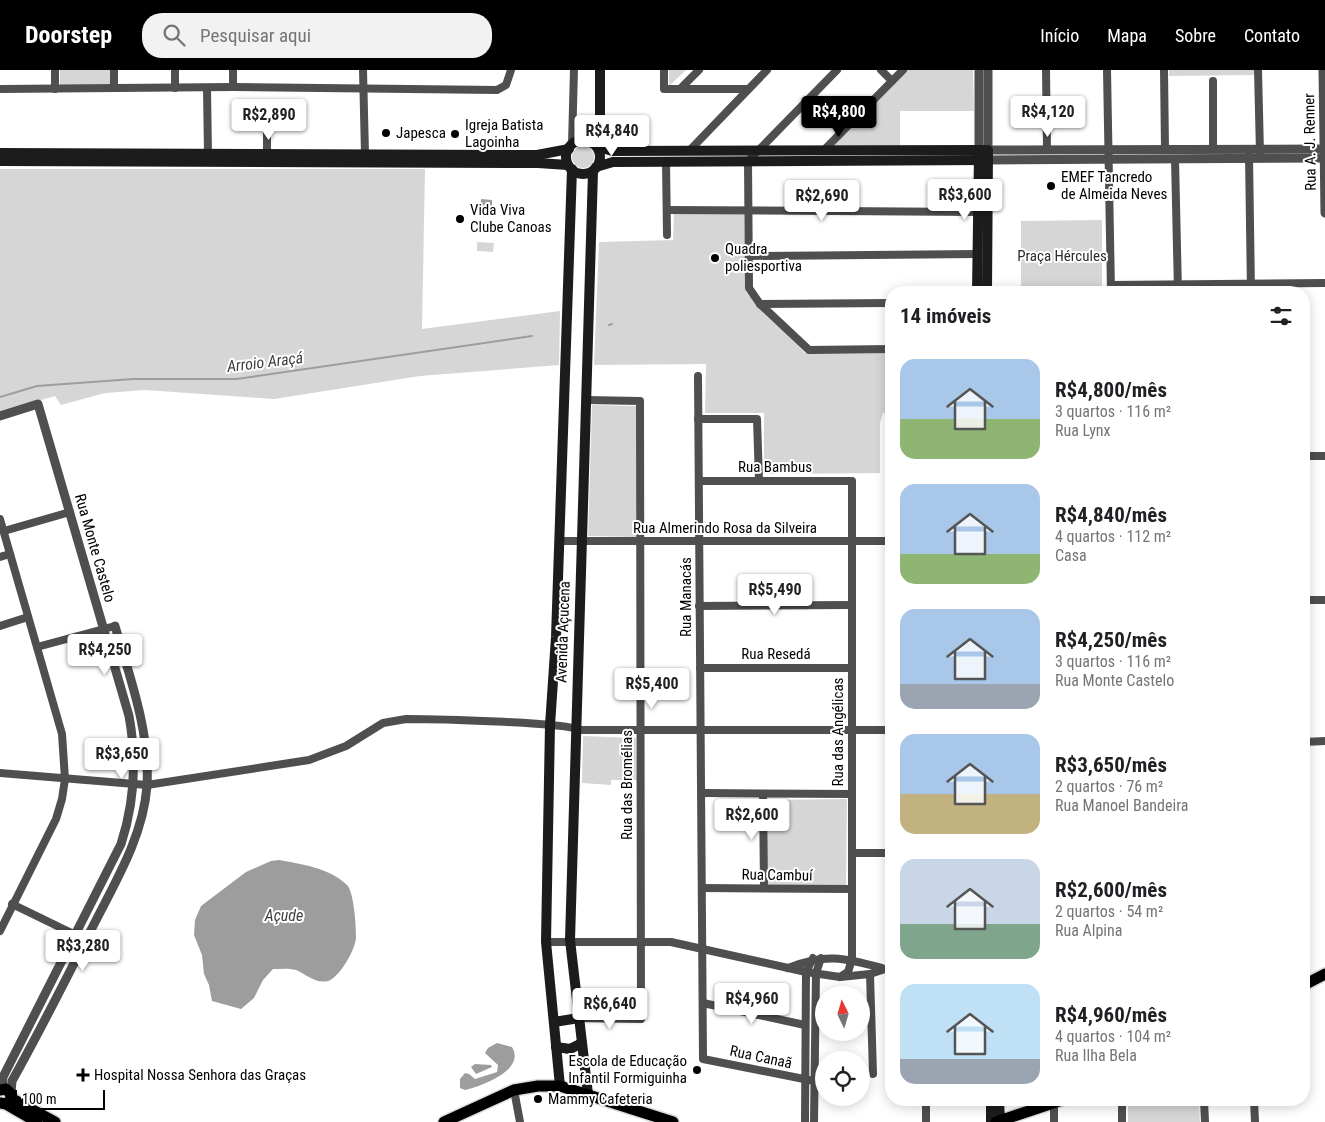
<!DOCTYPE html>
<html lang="pt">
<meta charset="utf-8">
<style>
body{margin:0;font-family:"Roboto Condensed",sans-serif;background:#f2f2f2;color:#202124;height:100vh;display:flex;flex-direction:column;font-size:19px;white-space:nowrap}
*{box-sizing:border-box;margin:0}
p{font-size:16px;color:#757577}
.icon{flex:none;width:28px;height:28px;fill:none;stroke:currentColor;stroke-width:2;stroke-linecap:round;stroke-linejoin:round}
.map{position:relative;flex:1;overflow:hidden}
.panel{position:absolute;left:885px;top:216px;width:425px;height:820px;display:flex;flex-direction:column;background:#fff;border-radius:20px;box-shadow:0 2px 12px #0003}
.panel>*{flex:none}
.needle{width:32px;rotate:355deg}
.buttons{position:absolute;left:815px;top:916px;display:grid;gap:10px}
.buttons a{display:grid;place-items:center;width:55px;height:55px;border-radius:50%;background:#fff;box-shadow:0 2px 12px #0003;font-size:25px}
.scale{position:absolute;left:15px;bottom:12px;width:90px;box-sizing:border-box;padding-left:5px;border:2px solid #000;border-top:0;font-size:14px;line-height:18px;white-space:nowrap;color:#000;-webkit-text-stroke:4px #fff;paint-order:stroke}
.price{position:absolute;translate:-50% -42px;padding:0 11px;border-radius:5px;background:#fff;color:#222;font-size:16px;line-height:32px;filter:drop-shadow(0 1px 2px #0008)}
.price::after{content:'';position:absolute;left:50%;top:30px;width:15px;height:11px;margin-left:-8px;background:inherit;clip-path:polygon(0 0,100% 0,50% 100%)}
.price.on{background:#000;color:#fff}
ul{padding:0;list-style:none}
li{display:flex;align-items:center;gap:15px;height:125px;padding:0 15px}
li span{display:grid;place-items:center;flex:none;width:140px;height:100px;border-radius:15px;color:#555}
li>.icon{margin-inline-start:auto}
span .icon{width:60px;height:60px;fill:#fffc;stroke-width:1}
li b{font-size:21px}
h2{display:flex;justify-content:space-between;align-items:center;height:60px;padding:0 15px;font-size:21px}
header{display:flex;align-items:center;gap:30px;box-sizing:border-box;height:70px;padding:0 25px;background:#000;color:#fff}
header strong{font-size:24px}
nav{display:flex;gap:28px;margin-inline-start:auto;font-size:18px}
.search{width:350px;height:45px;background:#f2f2f2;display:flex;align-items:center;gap:12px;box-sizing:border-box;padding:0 18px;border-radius:20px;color:#757577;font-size:19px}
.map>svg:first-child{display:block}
</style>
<header>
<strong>Doorstep</strong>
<div class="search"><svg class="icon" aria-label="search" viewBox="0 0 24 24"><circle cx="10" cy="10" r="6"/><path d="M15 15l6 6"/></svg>Pesquisar aqui</div>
<nav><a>Início</a><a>Mapa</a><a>Sobre</a><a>Contato</a></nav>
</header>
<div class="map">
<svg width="1325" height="1052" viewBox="0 0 1325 1052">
<rect width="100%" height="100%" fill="#fff"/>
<g fill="#d6d6d6">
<path d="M60 0H110V15L60 16Z"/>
<path d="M669 0H686L669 16Z"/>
<path d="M906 0H973L974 41H900V76L829 78Z"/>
<path d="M1169 0H1254V5L1169 6Z"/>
<circle cx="583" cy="87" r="11"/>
<path d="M0 99H425L422 259 560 241 559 295 420 306 274 329 145 320 105 323 61 335 55 326 0 342Z"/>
<path d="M744 143 746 222 805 283H891V343H883L880 353V403L764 404V343H705L706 294 594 295 599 172 673 170 674 144Z"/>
<path d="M1102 150V222H1021V151Z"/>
<path d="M477 172 494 173 493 182 477 181Z"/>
<path d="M592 335 636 336V467L588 466Z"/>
<path d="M583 666 636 668 637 710H611V715L582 713Z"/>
<path d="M847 729 846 816 766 815 765 730Z"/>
<path d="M1128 1030H1199L1200 1052H1128Z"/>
</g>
<g fill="#9d9d9d">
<path d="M481 129 492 130V145L480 144Z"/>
<path d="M279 790C301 794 330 798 347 815 354 822 356 856 356 867 356 879 339 908 328 911 315 914 306 904 296 900 289 898 280 899 273 899L263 910 254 928 241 939 212 931 209 915 204 904 202 885 194 865 195 850 201 836 246 802 271 791Z"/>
<path d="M497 973 512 977C526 1000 482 1016 465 1020L460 1018V1009L465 1003 469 1004 475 1009 497 1002 498 995 485 983 488 978Z"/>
<path d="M475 994 491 995 492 997 476 1004 471 997Z"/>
</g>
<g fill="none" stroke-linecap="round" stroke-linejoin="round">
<g stroke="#9d9d9d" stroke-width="2">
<path d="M609 255 612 254"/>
<path d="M0 327 37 316 133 309H237L532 266"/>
</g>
<defs>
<g id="primary">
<path d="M1304 915 1325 904"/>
<path d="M0 1020 6 1019 11 1024V1028L8 1033"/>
<path d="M11 1028 55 1052"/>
<path d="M0 1033 6 1034 37 1052"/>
<path d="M444 1052 514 1020 538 1016H560L673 1052"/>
<path d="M996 1052 1062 1030"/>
</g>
</defs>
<use href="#primary" stroke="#dbdbdb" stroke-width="14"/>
<g stroke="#4f4f4f" stroke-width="8">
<path d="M55 0V19"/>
<path d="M114 0V18"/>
<path d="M175 0V18"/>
<path d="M233 0V17"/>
<path d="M363 0 365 84"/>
<path d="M664 0V19H748"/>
<path d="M837 0 748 91 749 218 760 234 809 280 891 279"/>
<path d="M881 0 892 11"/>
<path d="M1046 0 1047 80"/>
<path d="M1107 0 1111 222"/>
<path d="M1164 0 1165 79"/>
<path d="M1258 0 1260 83"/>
<path d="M1213 11V79"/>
<path d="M207 18 208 84"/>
<path d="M0 19 233 17 497 20 506 15 511 0"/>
<path d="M680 19 699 0"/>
<path d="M572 74 574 0"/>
<path d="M689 81 767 0"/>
<path d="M823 81 903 0"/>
<path d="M267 84V51"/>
<path d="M1249 85 1251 222"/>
<path d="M1175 89 1178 222"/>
<path d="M666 92 667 165"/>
<path d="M667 140 978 142"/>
<path d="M749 186 978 184"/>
<path d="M1111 215 1325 213"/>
<path d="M760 234 891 233"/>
<path d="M698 306 703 989 814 1011"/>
<path d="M698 349H757L759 411"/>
<path d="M889 349H891"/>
<path d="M1304 386H1325"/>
<path d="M699 411H852V889L848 902 840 907"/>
<path d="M0 449 62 664 65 709 62 729 56 749 0 861"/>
<path d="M4 461 70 442"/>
<path d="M559 471H891"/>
<path d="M0 487 10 484"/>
<path d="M1304 530H1325"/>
<path d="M699 536 852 535"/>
<path d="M0 556 28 547"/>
<path d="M37 577 115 556"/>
<path d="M700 598H852"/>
<path d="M1304 672 1325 671"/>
<path d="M0 703 147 715 309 690 346 676 383 653 406 649C431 649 565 652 579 660H891"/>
<path d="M702 723 851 724"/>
<path d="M763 724 764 818"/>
<path d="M852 783H891"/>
<path d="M702 818 852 819"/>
<path d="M12 834 86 870"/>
<path d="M546 872H671L806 902 840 907 870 904 891 897"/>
<path d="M788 898C826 883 844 888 882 898"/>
<path d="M870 904 873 1004"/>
<path d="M703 933 805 955"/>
<path d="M579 948 641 949 640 331 586 330"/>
<path d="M514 1020 520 1052"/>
<path d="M926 1030V1052"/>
<path d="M1122 1030V1052"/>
<path d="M1204 1030 1205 1052"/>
<path d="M1254 1030 1255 1052"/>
<path d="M1054 1034V1052"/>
<path d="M805 1052 806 902 813 888"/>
<path d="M814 1052 816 903 821 888"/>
</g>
<g stroke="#4f4f4f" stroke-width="9">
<path d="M979 0V80"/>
<path d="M988 0V80L1325 79"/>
<path d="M1323 0 1325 143"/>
<path d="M988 90 1325 88"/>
<path d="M0 346 38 334 129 646C137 690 135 731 121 774L3 1007 2 1019"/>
<path d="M11 1024 12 1011C40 961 65 911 91 860 114 814 143 768 147 716 150 661 130 608 115 556"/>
</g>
<g stroke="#1c1c1c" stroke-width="10">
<circle cx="583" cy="87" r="17"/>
<path d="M592 73 596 70 600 61V0"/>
<path d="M597 77 613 81 988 80 987 222"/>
<path d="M0 83 537 85 569 79"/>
<path d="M0 91 538 93 568 95"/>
<path d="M596 97 613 92 988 90"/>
<path d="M977 222 979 83"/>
<path d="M554 952 579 948"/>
<path d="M556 977 570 979 582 973"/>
<path d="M560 1016 546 872 550 655 556 567 572 99"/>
<path d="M588 1024 570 870 593 101"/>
<path d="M999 1030 1000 1051"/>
<path d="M991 1052V1030"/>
</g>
<use href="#primary" stroke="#000" stroke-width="11"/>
</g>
<g fill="#000" stroke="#fff" stroke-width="2">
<circle cx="386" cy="63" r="5"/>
<circle cx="455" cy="64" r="5"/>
<circle cx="1051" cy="116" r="5"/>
<circle cx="460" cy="149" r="5"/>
<circle cx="715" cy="188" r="5"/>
<circle cx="697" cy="1000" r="5"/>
<path d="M80.5 997.5h5v5h5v5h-5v5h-5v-5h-5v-5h5z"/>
<circle cx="538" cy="1029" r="5"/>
</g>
<g text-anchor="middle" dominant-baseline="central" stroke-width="4" stroke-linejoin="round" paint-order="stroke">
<g font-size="15" fill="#000" stroke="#fff" text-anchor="start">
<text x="465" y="55">Igreja Batista<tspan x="465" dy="17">Lagoinha</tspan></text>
<text x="396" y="63">Japesca</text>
<text x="1061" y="107">EMEF Tancredo<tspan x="1061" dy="17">de Almeida Neves</tspan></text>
<text x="470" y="140">Vida Viva<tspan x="470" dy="17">Clube Canoas</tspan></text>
<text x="725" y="179">Quadra<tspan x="725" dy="17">poliesportiva</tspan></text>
<text x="687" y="991" text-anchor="end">Escola de Educação<tspan x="687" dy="17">Infantil Formiguinha</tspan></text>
<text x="94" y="1005">Hospital Nossa Senhora das Graças</text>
<text x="548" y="1029">Mammy Cafeteria</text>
</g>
<g font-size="15" fill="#000" stroke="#fff">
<text transform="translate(1310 72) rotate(-91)">Rua A. J. Renner</text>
<text x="775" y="397">Rua Bambus</text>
<text x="725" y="458">Rua Almerindo Rosa da Silveira</text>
<text transform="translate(95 478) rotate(74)">Rua Monte Castelo</text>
<text transform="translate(686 527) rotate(-90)">Rua Manacás</text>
<text transform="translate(563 562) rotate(-88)">Avenida Açucena</text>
<text x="776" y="584">Rua Resedá</text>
<text transform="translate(838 662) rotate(-90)">Rua das Angélicas</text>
<text transform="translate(627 715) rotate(-90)">Rua das Bromélias</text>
<text transform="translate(777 805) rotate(1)">Rua Cambuí</text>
<text transform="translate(761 987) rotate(12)">Rua Canaã</text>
</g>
<g font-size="15" fill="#2d2d2d" stroke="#fff">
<text x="1062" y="186">Praça Hércules</text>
</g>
<g font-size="16" font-style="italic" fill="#3e3e3e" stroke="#fff">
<text transform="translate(265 292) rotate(-7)">Arroio Araçá</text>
<text x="284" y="845">Açude</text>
</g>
</g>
</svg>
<div class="buttons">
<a><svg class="needle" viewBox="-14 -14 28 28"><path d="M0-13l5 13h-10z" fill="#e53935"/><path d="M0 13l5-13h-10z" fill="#757577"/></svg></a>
<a><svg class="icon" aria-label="locate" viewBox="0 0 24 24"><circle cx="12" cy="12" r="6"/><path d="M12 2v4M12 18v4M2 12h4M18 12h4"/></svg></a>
</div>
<div class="scale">100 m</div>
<b class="price on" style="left:839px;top:68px">R$4,800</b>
<b class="price" style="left:1048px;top:68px">R$4,120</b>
<b class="price" style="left:269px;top:71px">R$2,890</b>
<b class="price" style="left:612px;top:87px">R$4,840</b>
<b class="price" style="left:965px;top:151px">R$3,600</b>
<b class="price" style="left:822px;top:152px">R$2,690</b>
<b class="price" style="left:775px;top:546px">R$5,490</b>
<b class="price" style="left:105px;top:606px">R$4,250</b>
<b class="price" style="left:652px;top:640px">R$5,400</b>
<b class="price" style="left:122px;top:710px">R$3,650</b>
<b class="price" style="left:752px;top:771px">R$2,600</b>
<b class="price" style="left:83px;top:902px">R$3,280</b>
<b class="price" style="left:752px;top:955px">R$4,960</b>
<b class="price" style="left:610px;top:960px">R$6,640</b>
<section class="panel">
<h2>14 imóveis<svg class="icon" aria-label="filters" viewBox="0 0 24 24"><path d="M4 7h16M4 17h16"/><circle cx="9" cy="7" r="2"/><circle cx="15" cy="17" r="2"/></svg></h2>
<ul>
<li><span style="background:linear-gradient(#a9c7e8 60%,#8fb573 0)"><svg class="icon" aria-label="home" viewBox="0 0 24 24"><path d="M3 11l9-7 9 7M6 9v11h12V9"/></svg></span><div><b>R$4,800/mês</b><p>3 quartos · 116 m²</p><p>Rua Lynx</p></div></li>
<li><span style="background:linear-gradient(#a9c7e8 70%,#8fb573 0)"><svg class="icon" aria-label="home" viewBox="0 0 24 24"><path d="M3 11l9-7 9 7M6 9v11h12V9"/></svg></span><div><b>R$4,840/mês</b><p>4 quartos · 112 m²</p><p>Casa</p></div></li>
<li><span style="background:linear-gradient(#a9c7e8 75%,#9aa5b1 0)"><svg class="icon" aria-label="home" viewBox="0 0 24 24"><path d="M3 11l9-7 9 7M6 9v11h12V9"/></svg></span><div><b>R$4,250/mês</b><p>3 quartos · 116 m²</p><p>Rua Monte Castelo</p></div></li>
<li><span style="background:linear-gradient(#a9c7e8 60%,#c2b280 0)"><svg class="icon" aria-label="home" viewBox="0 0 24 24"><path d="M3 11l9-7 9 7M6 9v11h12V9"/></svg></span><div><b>R$3,650/mês</b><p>2 quartos · 76 m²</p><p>Rua Manoel Bandeira</p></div></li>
<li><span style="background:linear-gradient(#c9d6e8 65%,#7fa58c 0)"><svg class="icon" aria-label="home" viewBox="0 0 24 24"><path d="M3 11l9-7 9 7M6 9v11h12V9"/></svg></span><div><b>R$2,600/mês</b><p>2 quartos · 54 m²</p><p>Rua Alpina</p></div></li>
<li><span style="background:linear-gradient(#bfe0f5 75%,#9aa5b1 0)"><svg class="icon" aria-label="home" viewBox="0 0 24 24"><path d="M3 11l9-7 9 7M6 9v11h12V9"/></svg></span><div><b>R$4,960/mês</b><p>4 quartos · 104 m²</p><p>Rua Ilha Bela</p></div></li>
</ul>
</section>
</div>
